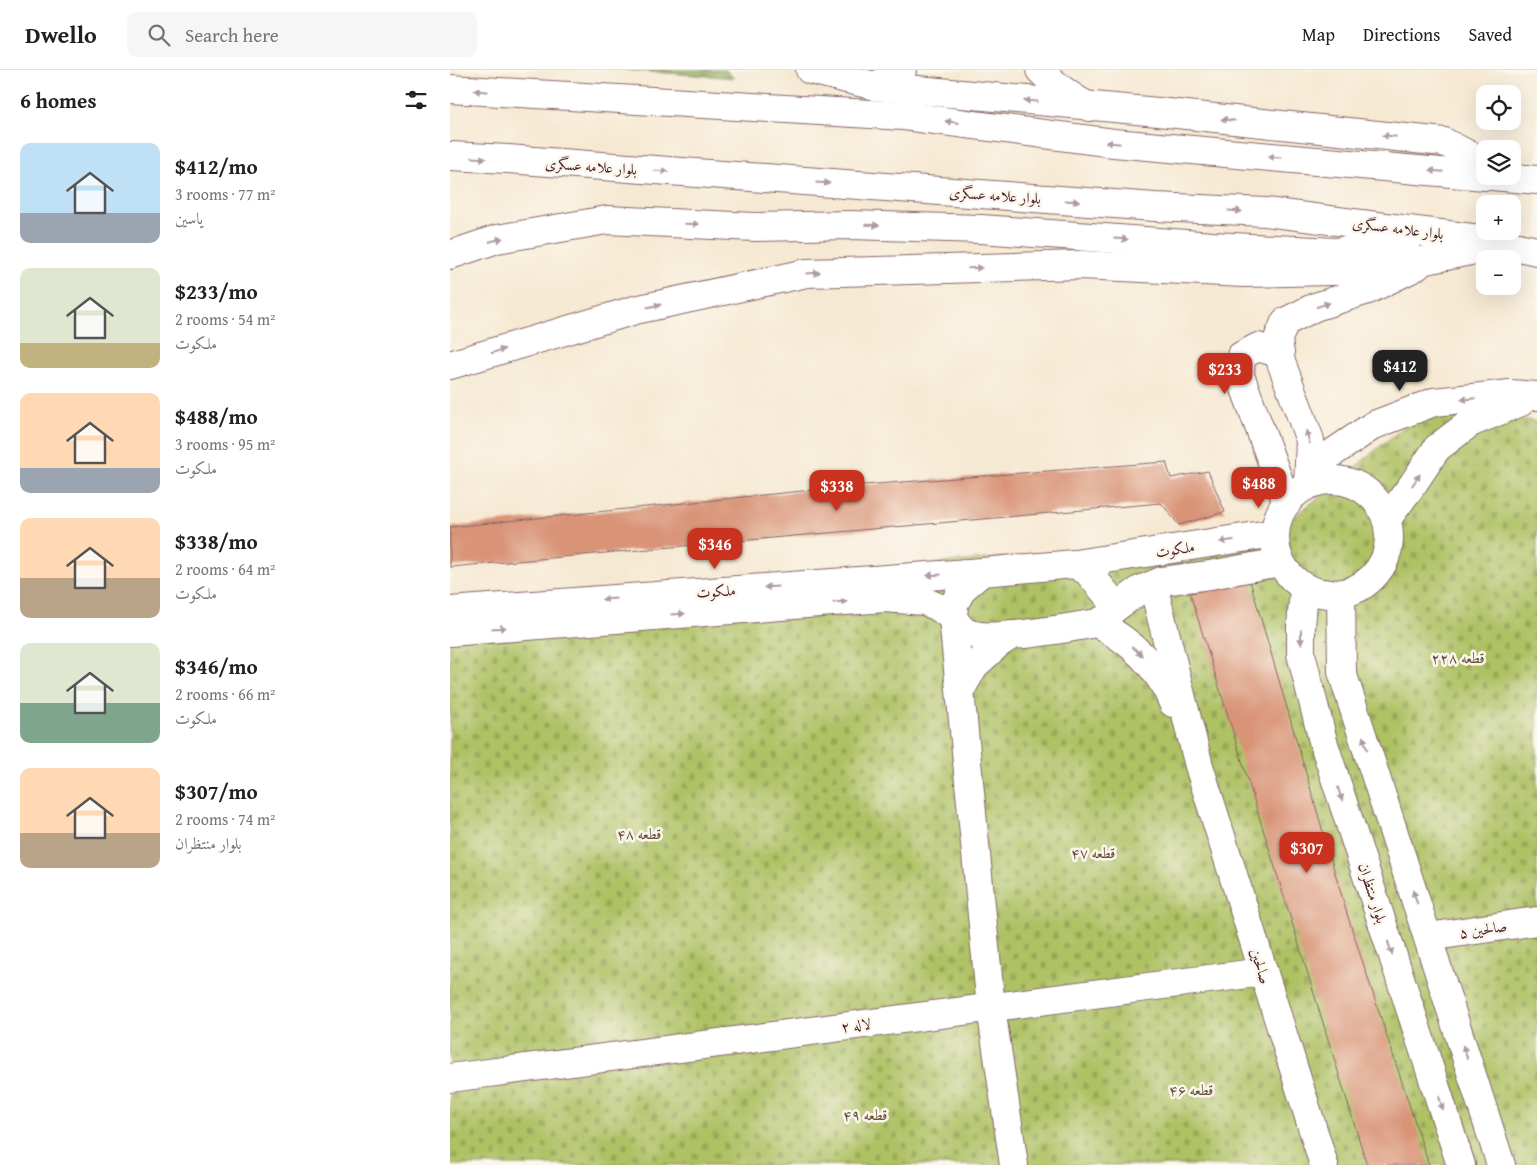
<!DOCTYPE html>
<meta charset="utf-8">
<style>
body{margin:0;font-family:"Gentium Book Plus",Amiri,serif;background:#f6f6f6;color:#202124;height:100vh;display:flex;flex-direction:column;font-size:19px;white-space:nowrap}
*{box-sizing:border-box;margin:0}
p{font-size:16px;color:#757577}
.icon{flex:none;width:28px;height:28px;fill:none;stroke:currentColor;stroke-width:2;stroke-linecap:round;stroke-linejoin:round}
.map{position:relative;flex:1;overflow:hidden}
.details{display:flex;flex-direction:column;background:#fff;width:450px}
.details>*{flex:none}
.controls{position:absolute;left:1026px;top:15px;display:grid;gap:10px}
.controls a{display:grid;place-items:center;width:45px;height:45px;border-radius:10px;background:#fff;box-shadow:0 5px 20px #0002;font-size:25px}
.price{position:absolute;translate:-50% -42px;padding:0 11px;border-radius:10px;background:#c8321e;color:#fff;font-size:16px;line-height:32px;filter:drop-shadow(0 1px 2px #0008)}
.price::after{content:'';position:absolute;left:50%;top:30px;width:15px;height:11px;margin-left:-8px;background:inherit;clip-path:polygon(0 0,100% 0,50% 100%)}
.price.current{background:#222;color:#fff}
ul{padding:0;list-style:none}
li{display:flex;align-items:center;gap:15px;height:125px;padding:0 20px}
li span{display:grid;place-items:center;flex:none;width:140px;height:100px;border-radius:10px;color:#555}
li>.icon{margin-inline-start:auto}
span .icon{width:60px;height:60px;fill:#fffc;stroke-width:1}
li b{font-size:21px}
h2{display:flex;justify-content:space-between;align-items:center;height:60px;padding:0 20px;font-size:21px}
header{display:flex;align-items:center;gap:30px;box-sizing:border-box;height:70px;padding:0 25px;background:#fff;border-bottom:1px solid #e0e0e0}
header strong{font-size:24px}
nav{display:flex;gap:28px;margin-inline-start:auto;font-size:18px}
.search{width:350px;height:45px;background:#f6f6f6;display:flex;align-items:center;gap:12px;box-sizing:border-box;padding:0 18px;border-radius:10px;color:#757577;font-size:19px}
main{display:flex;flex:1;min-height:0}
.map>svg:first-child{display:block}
</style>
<header>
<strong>Dwello</strong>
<div class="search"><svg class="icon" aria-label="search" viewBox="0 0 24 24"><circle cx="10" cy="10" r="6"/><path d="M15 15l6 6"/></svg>Search here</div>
<nav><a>Map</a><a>Directions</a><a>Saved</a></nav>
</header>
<main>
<section class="details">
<h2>6 homes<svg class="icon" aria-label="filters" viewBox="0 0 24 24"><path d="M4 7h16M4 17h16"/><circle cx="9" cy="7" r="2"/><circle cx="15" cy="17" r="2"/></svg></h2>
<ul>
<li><span style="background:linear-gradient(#bfe0f5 70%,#9aa5b1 0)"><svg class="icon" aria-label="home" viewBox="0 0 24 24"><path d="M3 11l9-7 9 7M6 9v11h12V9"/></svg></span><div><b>$412/mo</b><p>3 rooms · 77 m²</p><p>یاسین</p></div></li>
<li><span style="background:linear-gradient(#dfe7d0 75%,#c2b280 0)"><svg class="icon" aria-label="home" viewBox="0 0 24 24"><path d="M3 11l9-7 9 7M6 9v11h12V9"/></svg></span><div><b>$233/mo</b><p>2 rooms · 54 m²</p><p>ملکوت</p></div></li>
<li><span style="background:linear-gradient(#ffd9b3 75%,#9aa5b1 0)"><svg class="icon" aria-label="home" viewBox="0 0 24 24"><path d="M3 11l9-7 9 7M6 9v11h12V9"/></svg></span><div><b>$488/mo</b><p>3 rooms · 95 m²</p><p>ملکوت</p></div></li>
<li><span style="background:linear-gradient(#ffd9b3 60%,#b9a48a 0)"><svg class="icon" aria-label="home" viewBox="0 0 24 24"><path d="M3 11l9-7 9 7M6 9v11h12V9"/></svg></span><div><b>$338/mo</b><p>2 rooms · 64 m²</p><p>ملکوت</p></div></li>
<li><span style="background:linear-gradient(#dfe7d0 60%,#7fa58c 0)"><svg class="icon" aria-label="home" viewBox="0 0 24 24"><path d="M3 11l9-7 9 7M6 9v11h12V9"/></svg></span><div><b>$346/mo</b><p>2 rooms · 66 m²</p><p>ملکوت</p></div></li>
<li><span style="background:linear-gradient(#ffd9b3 65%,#b9a48a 0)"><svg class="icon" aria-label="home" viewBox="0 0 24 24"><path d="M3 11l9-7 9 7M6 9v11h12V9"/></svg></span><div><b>$307/mo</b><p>2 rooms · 74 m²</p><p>بلوار منتظران</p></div></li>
</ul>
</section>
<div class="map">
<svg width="1087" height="1095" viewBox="0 0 1087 1095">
<defs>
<pattern id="forest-crowns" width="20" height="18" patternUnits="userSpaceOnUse" patternTransform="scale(1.25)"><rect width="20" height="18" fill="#8aa75a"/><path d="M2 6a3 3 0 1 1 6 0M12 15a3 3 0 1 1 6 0" fill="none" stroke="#73874b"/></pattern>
<pattern id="cemetery-stones" width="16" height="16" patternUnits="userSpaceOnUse" patternTransform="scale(1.25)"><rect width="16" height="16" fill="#aec164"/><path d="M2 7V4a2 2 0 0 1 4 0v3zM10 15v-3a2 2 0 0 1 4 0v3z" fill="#97a557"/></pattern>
</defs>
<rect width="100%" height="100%" fill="#fbf7ec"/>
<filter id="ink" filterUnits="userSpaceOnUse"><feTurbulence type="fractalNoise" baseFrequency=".02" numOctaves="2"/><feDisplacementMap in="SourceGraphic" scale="10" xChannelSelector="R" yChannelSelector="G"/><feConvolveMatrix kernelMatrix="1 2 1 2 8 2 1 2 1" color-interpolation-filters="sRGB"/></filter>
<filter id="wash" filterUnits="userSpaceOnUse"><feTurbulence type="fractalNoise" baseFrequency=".0096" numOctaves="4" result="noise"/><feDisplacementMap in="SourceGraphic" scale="20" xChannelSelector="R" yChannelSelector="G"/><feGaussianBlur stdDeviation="1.12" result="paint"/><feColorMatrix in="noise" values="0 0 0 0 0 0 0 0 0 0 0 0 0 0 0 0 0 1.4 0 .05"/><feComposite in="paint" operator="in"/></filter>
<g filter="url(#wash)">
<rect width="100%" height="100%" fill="#f6e9d3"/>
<path fill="url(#forest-crowns)" stroke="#6a6342" d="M176 0H276L284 8Z"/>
<path fill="url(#cemetery-stones)" stroke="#7c7048" d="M984 332 1087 352V1095H0V537L825 463Z"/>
<g id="blocks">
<g fill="#d99478">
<path d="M716 392 721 408 758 401 775 442 729 455 711 433 0 497V457L401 416Z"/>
<path d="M800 511 897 844 979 1095H917L740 523Z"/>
</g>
</g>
</g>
<g filter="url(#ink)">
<use href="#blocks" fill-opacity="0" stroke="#866666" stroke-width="1"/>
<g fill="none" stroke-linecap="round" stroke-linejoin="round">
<defs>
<g id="minor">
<path d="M590 0C604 15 621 27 639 37"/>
<path d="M425 16 449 3 452 0"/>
<path d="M830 284 808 277 791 286 790 305 837 433"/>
<circle cx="882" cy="467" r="57"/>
<path d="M858 415 860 370 831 292 828 269 835 252 865 237 918 220 967 196"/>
<path d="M858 415 878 386 924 355 984 332 1060 324 1087 326"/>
<path d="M937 449 963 414 987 378 1020 353 1071 332"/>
<path d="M625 494 638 502 663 532 662 540 657 548 647 553C622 557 531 575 513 560 509 557 506 552 503 548L504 534 513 518 532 502Z"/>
<path d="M625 494 825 463"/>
<path d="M703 515 749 696 874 1095"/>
<path d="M854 518 851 557V584L873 671 1011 1095"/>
<path d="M891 524 892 602 1051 1095"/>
<path d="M662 540 690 520 712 511 760 505 830 492"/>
<path d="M0 541 532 502"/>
<path d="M647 553C682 572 708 596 723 633"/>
<path d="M0 562 434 528 474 531 488 537 503 548 541 938 564 1095"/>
<path d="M511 619 524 596 548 574 562 565"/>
<path d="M978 867 1087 851"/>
<path d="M0 1008 813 902"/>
</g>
<g id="highway">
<path d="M360 0 425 16 708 42 994 72 1035 93"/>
<path d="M0 19 454 46 664 73 1035 106"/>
<path d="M0 86 58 89 705 137 816 142 1030 169 1087 181"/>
<path d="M1042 106 1087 110"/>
<path d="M0 185 47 169 157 150 305 157 400 155 531 159 763 176 887 182 959 167"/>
<path d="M0 295 185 240 357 203 631 195 794 203 927 200 1040 177"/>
</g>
</defs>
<use href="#minor" stroke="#866666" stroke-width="30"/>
<use href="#highway" stroke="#866666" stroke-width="30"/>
<use href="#minor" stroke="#fff" stroke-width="28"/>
<use href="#highway" stroke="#fff" stroke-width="28"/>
</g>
<defs><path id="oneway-solid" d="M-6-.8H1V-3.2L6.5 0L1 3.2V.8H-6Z" transform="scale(1.25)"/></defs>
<g fill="#ae9aa0">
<use href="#oneway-solid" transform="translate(31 21) rotate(-176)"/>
<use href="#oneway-solid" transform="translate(581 31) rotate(-174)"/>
<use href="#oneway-solid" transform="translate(778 50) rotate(-174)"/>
<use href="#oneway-solid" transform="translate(502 52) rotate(-173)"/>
<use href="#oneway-solid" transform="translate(939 66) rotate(-174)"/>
<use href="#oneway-solid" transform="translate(663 73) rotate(-174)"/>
<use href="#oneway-solid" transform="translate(825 87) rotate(-175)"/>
<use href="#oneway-solid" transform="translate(29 88) rotate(3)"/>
<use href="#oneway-solid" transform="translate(211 101) rotate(4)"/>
<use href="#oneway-solid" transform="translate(986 101) rotate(-175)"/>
<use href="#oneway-solid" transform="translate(373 113) rotate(4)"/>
<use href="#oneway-solid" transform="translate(622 131) rotate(4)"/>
<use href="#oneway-solid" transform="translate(785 141) rotate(3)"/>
<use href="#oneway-solid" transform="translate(242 154) rotate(2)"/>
<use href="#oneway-solid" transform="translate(422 155) rotate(2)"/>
<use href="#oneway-solid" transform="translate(671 169) rotate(4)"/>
<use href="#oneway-solid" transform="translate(46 170) rotate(-15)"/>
<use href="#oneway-solid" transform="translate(525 198) rotate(-2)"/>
<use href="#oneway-solid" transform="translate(363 203) rotate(-4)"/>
<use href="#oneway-solid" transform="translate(873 235) rotate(-18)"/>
<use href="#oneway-solid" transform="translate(204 236) rotate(-12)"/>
<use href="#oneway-solid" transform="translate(48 281) rotate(-17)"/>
<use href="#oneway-solid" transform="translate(1018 329) rotate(174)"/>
<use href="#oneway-solid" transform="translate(858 367) rotate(-104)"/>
<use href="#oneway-solid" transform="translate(966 410) rotate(-56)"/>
<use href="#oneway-solid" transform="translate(777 471) rotate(171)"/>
<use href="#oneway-solid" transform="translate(484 505) rotate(176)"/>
<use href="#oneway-solid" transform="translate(321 517) rotate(176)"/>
<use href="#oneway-solid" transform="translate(159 529) rotate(176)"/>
<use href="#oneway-solid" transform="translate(390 532) rotate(-4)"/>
<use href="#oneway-solid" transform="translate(228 544) rotate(-4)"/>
<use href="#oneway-solid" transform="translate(49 558) rotate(-4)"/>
<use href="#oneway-solid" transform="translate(851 567) rotate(90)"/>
<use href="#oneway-solid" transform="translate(687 581) rotate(43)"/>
<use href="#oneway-solid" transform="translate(915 673) rotate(-108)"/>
<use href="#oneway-solid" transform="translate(890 724) rotate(72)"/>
<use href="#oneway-solid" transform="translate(965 827) rotate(-108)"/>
<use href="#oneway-solid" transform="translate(940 878) rotate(72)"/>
<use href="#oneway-solid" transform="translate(1015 982) rotate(-108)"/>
<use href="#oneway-solid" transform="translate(991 1033) rotate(72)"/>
</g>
</g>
<g text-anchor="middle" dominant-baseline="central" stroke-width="5" stroke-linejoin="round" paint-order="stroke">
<g font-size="15" fill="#4a1f2b" stroke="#fbf7ec">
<text transform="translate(141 96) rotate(4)">بلوار علامه عسگری</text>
<text transform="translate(545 125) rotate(4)">بلوار علامه عسگری</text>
<text transform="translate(948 158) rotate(7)">بلوار علامه عسگری</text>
<text transform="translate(725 479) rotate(-9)">ملکوت</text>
<text transform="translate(266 521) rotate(-4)">ملکوت</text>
<text transform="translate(923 823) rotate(72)">بلوار منتظران</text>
<text transform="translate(1033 859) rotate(-9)">صالحین ۵</text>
<text transform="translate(811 896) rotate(73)">صالحین</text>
<text transform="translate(406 955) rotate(-7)">لاله ۲</text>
</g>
<g font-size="15" fill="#68503c" stroke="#fbf7ec">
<text x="1008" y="587">قطعه ۲۲۸</text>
<text x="189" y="763">قطعه ۴۸</text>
<text x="643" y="782">قطعه ۴۷</text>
<text x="741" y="1019">قطعه ۴۶</text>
<text x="415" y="1044">قطعه ۴۹</text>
</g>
</g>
</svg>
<div class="controls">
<a><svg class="icon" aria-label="locate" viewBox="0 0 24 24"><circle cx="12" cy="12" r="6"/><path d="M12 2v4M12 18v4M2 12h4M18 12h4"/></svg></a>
<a><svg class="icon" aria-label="layers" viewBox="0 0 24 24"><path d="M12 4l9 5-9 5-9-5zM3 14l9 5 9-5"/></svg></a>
<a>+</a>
<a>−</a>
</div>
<b class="price current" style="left:950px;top:322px">$412</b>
<b class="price" style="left:775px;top:325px">$233</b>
<b class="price" style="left:809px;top:439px">$488</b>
<b class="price" style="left:387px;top:442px">$338</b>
<b class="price" style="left:265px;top:500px">$346</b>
<b class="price" style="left:857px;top:804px">$307</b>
</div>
</main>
